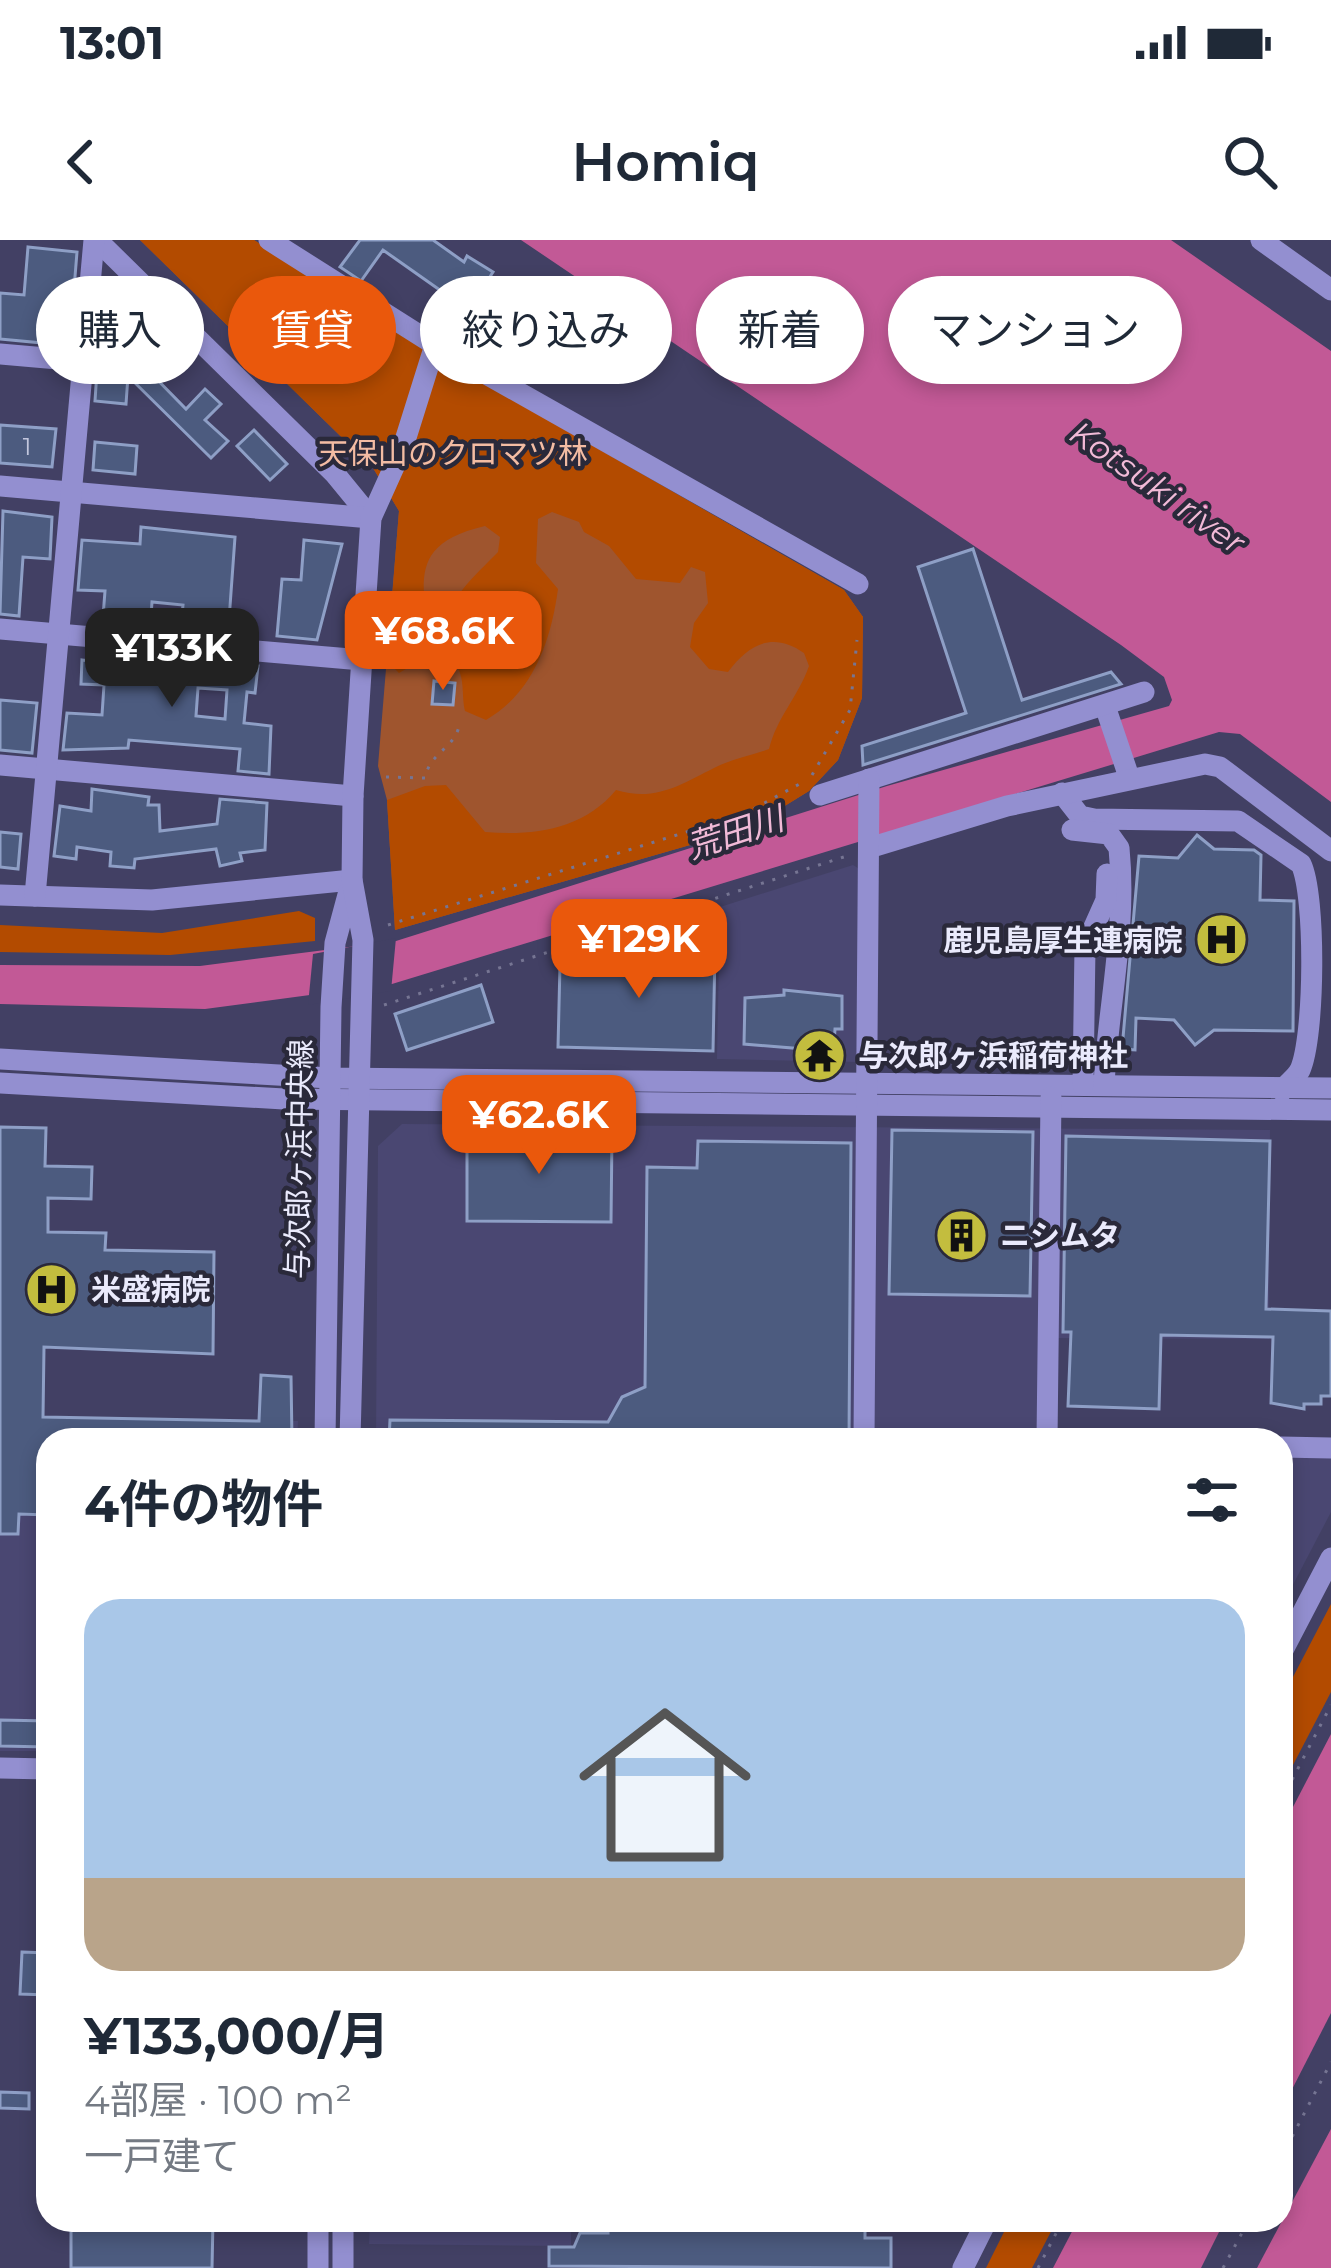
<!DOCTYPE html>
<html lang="ja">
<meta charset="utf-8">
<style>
body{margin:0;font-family:Montserrat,"Noto Sans JP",sans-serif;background:#f2f2f3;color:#1f2937;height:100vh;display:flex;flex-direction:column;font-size:45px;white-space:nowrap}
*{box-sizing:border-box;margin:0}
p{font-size:39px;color:#747a83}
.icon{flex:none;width:66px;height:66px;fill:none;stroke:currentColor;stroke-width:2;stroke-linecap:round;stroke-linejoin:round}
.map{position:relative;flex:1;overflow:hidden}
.panel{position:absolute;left:36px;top:1188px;width:1257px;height:804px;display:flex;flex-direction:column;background:#fff;border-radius:36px;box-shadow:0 6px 18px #0003}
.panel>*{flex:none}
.hud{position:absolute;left:36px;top:36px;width:1260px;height:108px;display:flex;gap:24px}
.price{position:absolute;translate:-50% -102px;padding:0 27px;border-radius:24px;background:#ea580c;color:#fff;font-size:39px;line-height:78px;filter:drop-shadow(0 3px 6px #0008)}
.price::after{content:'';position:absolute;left:50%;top:72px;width:36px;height:27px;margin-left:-18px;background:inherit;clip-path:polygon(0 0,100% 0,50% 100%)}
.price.on{background:#222;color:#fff}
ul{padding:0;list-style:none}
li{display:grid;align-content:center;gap:24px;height:636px;padding:0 48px}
li span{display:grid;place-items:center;height:372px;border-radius:36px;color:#555}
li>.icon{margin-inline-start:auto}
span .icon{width:216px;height:216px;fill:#fffc;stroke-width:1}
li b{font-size:51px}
h2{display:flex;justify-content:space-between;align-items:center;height:144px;padding:0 48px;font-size:51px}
.chip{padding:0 42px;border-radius:54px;background:#fff;box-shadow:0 6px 18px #0003;font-size:42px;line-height:108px}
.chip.on{background:#ea580c;color:#fff}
.status{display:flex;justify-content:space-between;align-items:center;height:84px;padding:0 60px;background:#fff;direction:ltr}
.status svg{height:33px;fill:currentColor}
header{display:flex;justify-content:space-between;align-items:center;height:156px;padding:0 48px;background:#fff;font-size:54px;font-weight:600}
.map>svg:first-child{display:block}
</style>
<div class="status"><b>13:01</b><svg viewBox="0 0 49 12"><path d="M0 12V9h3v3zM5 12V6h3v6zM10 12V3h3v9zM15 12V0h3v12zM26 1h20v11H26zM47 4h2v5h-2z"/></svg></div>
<header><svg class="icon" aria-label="back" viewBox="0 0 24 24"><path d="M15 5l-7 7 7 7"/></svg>Homiq<svg class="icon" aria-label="search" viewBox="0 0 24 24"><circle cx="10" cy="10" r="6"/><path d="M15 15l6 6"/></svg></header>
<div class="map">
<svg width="1331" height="2028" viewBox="0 0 1331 2028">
<rect width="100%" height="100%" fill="#424064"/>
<g fill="#4a4772">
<path d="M853 625 861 630 859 822 717 819 720 667Z"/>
<path d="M402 884 1270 890 1269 1099 1039 1098 1038 1189 1031 1195H995L994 1200H376L378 906Z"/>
<path d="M0 1176 298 1181 297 1200H48V1511H0Z"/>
<path d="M1281 1214H1331V1272L1286 1358H1281Z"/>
<path d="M370 1980H571V2006L369 2004Z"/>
</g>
<path fill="#9f552e" d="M140 0H254L415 104 844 350 863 377 862 458 838 520 809 551 749 588 395 690 387 560 378 526 399 271 373 228Z"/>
<g fill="#b34b00">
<path d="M140 0H254L415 104 844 350 863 377 862 458 838 520 809 551 749 588 395 690 387 560 425 546 446 545 485 592C533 596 583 590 616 550 655 562 680 545 714 528 731 519 751 516 769 509 777 477 798 457 809 426L804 413C773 391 749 404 728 432L709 429 690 407 694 383 708 363 705 332 691 327 680 343 636 339 609 306 584 292 579 282 552 272 538 279 536 323 558 349C551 401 533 453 486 480L465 471C462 460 464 444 460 433 457 424 449 418 446 408 438 365 472 339 498 312L500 297 485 286C389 308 440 363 420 421L399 433 387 421 399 271 373 228Z"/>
<path d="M299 671 315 678V701L170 715 0 712V685L162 693Z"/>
<path d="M1331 1364V1452L1281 1548V1460Z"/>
<path d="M1010 1980H1057L1032 2028H986Z"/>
</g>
<g fill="#c25996">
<path d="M521 0H1171L1331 111V562L1240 494 1219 492 392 744 205 769 0 764V725L200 726 396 701 887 546 1169 466 1172 460 1164 437 1121 405Z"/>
<path d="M1331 1494V1773L1281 1871V1590Z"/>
<path d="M1331 1889V2028H1257Z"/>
<path d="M1078 1980H1225L1201 2028H1053Z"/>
</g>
<path fill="#424064" d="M396 698 391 751 308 765 313 714Z"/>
<g fill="#4c5b7f" stroke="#8e9fc6" stroke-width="3" fill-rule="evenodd">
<path d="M360 0H433L464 22 467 16 493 32 472 65 484 73 466 101 429 77 444 53 383 10 361 41 340 27Z"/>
<path d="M28 7 77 12 70 98 44 95 43 103 0 99V53L24 55Z"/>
<path d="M116 53 155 92 139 108 124 93 101 90 104 55Z"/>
<path d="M136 118 186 169 205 149 221 164 205 180 228 201 211 218 128 136 126 164 95 161 97 131 126 134 123 131Z"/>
<path d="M0 185 56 189 52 227 0 223Z"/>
<path d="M254 190 287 224 270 240 237 206Z"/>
<path d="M95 202 137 206 135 234 93 230Z"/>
<path d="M3 271 52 277 50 319 23 317 19 376 0 374Z"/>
<path d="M141 287 235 297 229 380 182 375 183 365 152 362 151 376 103 377 105 351 78 350 82 300 140 304Z"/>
<path d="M304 300 342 304 317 400 277 396 282 339 301 340Z"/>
<path d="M973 309 1022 460 1111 432 1121 444 863 525 862 506 966 473 918 327Z"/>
<path d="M82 420 178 431 179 426 215 428 216 423 258 426 255 453 247 452 244 483 271 486 269 534 238 531 240 509 129 500 128 508 63 510 67 473 102 475 104 445 81 444ZM198 448 227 450 225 479 196 476Z"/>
<path d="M434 441 455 443 453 465 432 464Z"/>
<path d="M0 460 37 463 32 513 0 510Z"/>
<path d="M92 549 149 557 148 565H159L160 591 217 584 220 559 267 563 265 610 240 613 242 621 220 626 216 609 135 619 134 628 110 626 111 612 77 607 76 619 54 616 60 566 91 571Z"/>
<path d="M0 592 21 594 18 629 0 627Z"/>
<path d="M1197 595 1214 609 1254 610 1261 615 1260 660 1294 661 1293 791 1214 790 1195 805 1174 780 1136 778 1135 810 1122 809 1139 616 1178 618Z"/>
<path d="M617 709 715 711 713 811 558 807 560 725Z"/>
<path d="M481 745 493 782 407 810 395 774Z"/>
<path d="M784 750 842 756V789H835L834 805H805V809L744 804 745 758 784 755Z"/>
<path d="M0 887 46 888 45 926 92 927 91 959 48 958V992L106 993 105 1010 214 1012 213 1114 44 1107 43 1177 259 1181 261 1135 291 1137 292 1200H48V1275L19 1274 18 1294H0Z"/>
<path d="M892 890 1033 892 1030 1056 889 1054Z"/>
<path d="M467 893 612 894 611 982 467 981Z"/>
<path d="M1066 896 1270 901 1266 1069 1331 1071V1156H1321V1164H1304V1169L1271 1163 1273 1097 1161 1095 1159 1169 1068 1166 1071 1092H1063Z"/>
<path d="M698 901 851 903 849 1200H389L390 1180 608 1182 622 1157 645 1147 647 927 697 928Z"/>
<path d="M0 1480 48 1481V1507L0 1506Z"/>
<path d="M22 1712 48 1713V1755L20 1754Z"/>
<path d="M0 1852 29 1853V1869L0 1868Z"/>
<path d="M71 1980H213L212 2028H71Z"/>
<path d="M608 1980H865V1998H891V2028L549 2026V2007H574L580 1993H608Z"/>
</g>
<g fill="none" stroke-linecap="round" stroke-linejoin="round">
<g stroke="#767593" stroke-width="3" stroke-dasharray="3 9" stroke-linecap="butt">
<path d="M812 535 850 470 857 400"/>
<path d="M386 537 425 538C430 511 456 509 460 482"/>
<path d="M388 685 744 574 805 541"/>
<path d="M384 765 850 615"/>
<path d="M1281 1561 1331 1465"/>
<path d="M1281 1918 1331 1822"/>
<path d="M1038 2028 1063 1980"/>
<path d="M1223 2028 1249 1980"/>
</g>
<g stroke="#938fd0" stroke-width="21">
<path d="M97 0 335 234 371 278"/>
<path d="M269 0 435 105 858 344"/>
<path d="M1261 0 1331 50"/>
<path d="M0 114 81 121"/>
<path d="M0 246 371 278"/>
<path d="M0 389 362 420"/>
<path d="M1105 466 1129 537"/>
<path d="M0 525 353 556"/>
<path d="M1062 553 1080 576 1094 579 1238 581 1301 624C1316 655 1315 797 1300 830 1296 838 1286 844 1282 851"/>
<path d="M820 555 1144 452"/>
<path d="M1072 590 1109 594 1119 608C1127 689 1108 765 1104 845"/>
<path d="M869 608 1007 566 1205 524 1220 527 1331 611"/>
<path d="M0 655 152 660 352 640"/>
<path d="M35 656 94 0"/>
<path d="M0 819 330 838 1331 848"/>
<path d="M0 843 284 859 1331 870"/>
<path d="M1083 845 1085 707 1106 660 1107 634"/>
<path d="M325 1200 331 767 335 703 349 651"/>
<path d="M350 1200 363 700 352 640 353 556 371 278 403 207 435 105"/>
<path d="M864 1200 869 539"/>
<path d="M1047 1200 1051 857"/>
<path d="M1281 1207 1331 1208"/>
<path d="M1281 1414 1331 1318"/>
<path d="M0 1528 48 1529"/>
<path d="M318 2028V1980"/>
<path d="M343 2028V1980"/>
<path d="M963 2028 987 1980"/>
</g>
</g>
<defs>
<symbol id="hospital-disc" viewBox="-11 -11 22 22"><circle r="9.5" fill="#c3bd3e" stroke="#2a293a"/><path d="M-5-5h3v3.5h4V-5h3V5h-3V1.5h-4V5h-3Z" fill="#111"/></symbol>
<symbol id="temple-disc" viewBox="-11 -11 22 22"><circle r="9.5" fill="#c3bd3e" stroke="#2a293a"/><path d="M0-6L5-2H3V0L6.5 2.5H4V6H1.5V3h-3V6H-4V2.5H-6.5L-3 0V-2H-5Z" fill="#111"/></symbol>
<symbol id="building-disc" viewBox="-11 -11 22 22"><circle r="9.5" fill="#c3bd3e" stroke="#2a293a"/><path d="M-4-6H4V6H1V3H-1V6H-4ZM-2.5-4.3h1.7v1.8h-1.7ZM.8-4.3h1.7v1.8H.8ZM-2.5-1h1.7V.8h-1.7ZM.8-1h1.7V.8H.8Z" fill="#111"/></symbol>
</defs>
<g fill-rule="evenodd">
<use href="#hospital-disc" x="1192" y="670" width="59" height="59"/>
<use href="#temple-disc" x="790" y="786" width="59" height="59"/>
<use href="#building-disc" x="932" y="966" width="59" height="59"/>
<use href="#hospital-disc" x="22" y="1020" width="59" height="59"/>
</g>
<g text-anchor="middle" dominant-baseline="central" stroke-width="9" stroke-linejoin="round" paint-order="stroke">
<g font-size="24" fill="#c2c6dd">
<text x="27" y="206">1</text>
</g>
<g font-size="30" fill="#f3bca3" stroke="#2a293a">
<text x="453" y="213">天保山のクロマツ林</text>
</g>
<g font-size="30" font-weight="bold" fill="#eaeafc" stroke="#2a293a" text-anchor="start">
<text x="1183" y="700" text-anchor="end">鹿児島厚生連病院</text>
<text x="858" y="815">与次郎ヶ浜稲荷神社</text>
<text x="1000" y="995">ニシムタ</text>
<text x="91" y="1049">米盛病院</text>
</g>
<g font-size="30" fill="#eaeafc" stroke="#2a293a">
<text transform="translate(299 919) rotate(-89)">与次郎ヶ浜中央線</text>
</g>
<g font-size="33" font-style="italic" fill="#f1bad7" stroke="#2a293a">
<text transform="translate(1158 247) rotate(35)">Kotsuki river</text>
<text transform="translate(735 592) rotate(-18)">荒田川</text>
</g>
</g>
</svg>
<b class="price" style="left:443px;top:453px">¥68.6K</b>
<b class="price on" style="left:172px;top:470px">¥133K</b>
<b class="price" style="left:639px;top:761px">¥129K</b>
<b class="price" style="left:539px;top:937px">¥62.6K</b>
<div class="hud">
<a class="chip">購入</a>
<a class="chip on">賃貸</a>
<a class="chip">絞り込み</a>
<a class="chip">新着</a>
<a class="chip">マンション</a>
</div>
<section class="panel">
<h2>4件の物件<svg class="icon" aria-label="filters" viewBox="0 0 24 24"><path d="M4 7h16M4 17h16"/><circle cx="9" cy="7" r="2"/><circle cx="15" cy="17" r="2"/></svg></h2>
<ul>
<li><span style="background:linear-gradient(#a9c7e8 75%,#b9a48a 0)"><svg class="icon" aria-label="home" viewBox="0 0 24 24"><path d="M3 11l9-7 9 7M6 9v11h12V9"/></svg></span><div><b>¥133,000/月</b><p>4部屋 · 100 m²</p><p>一戸建て</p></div></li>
</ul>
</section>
</div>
